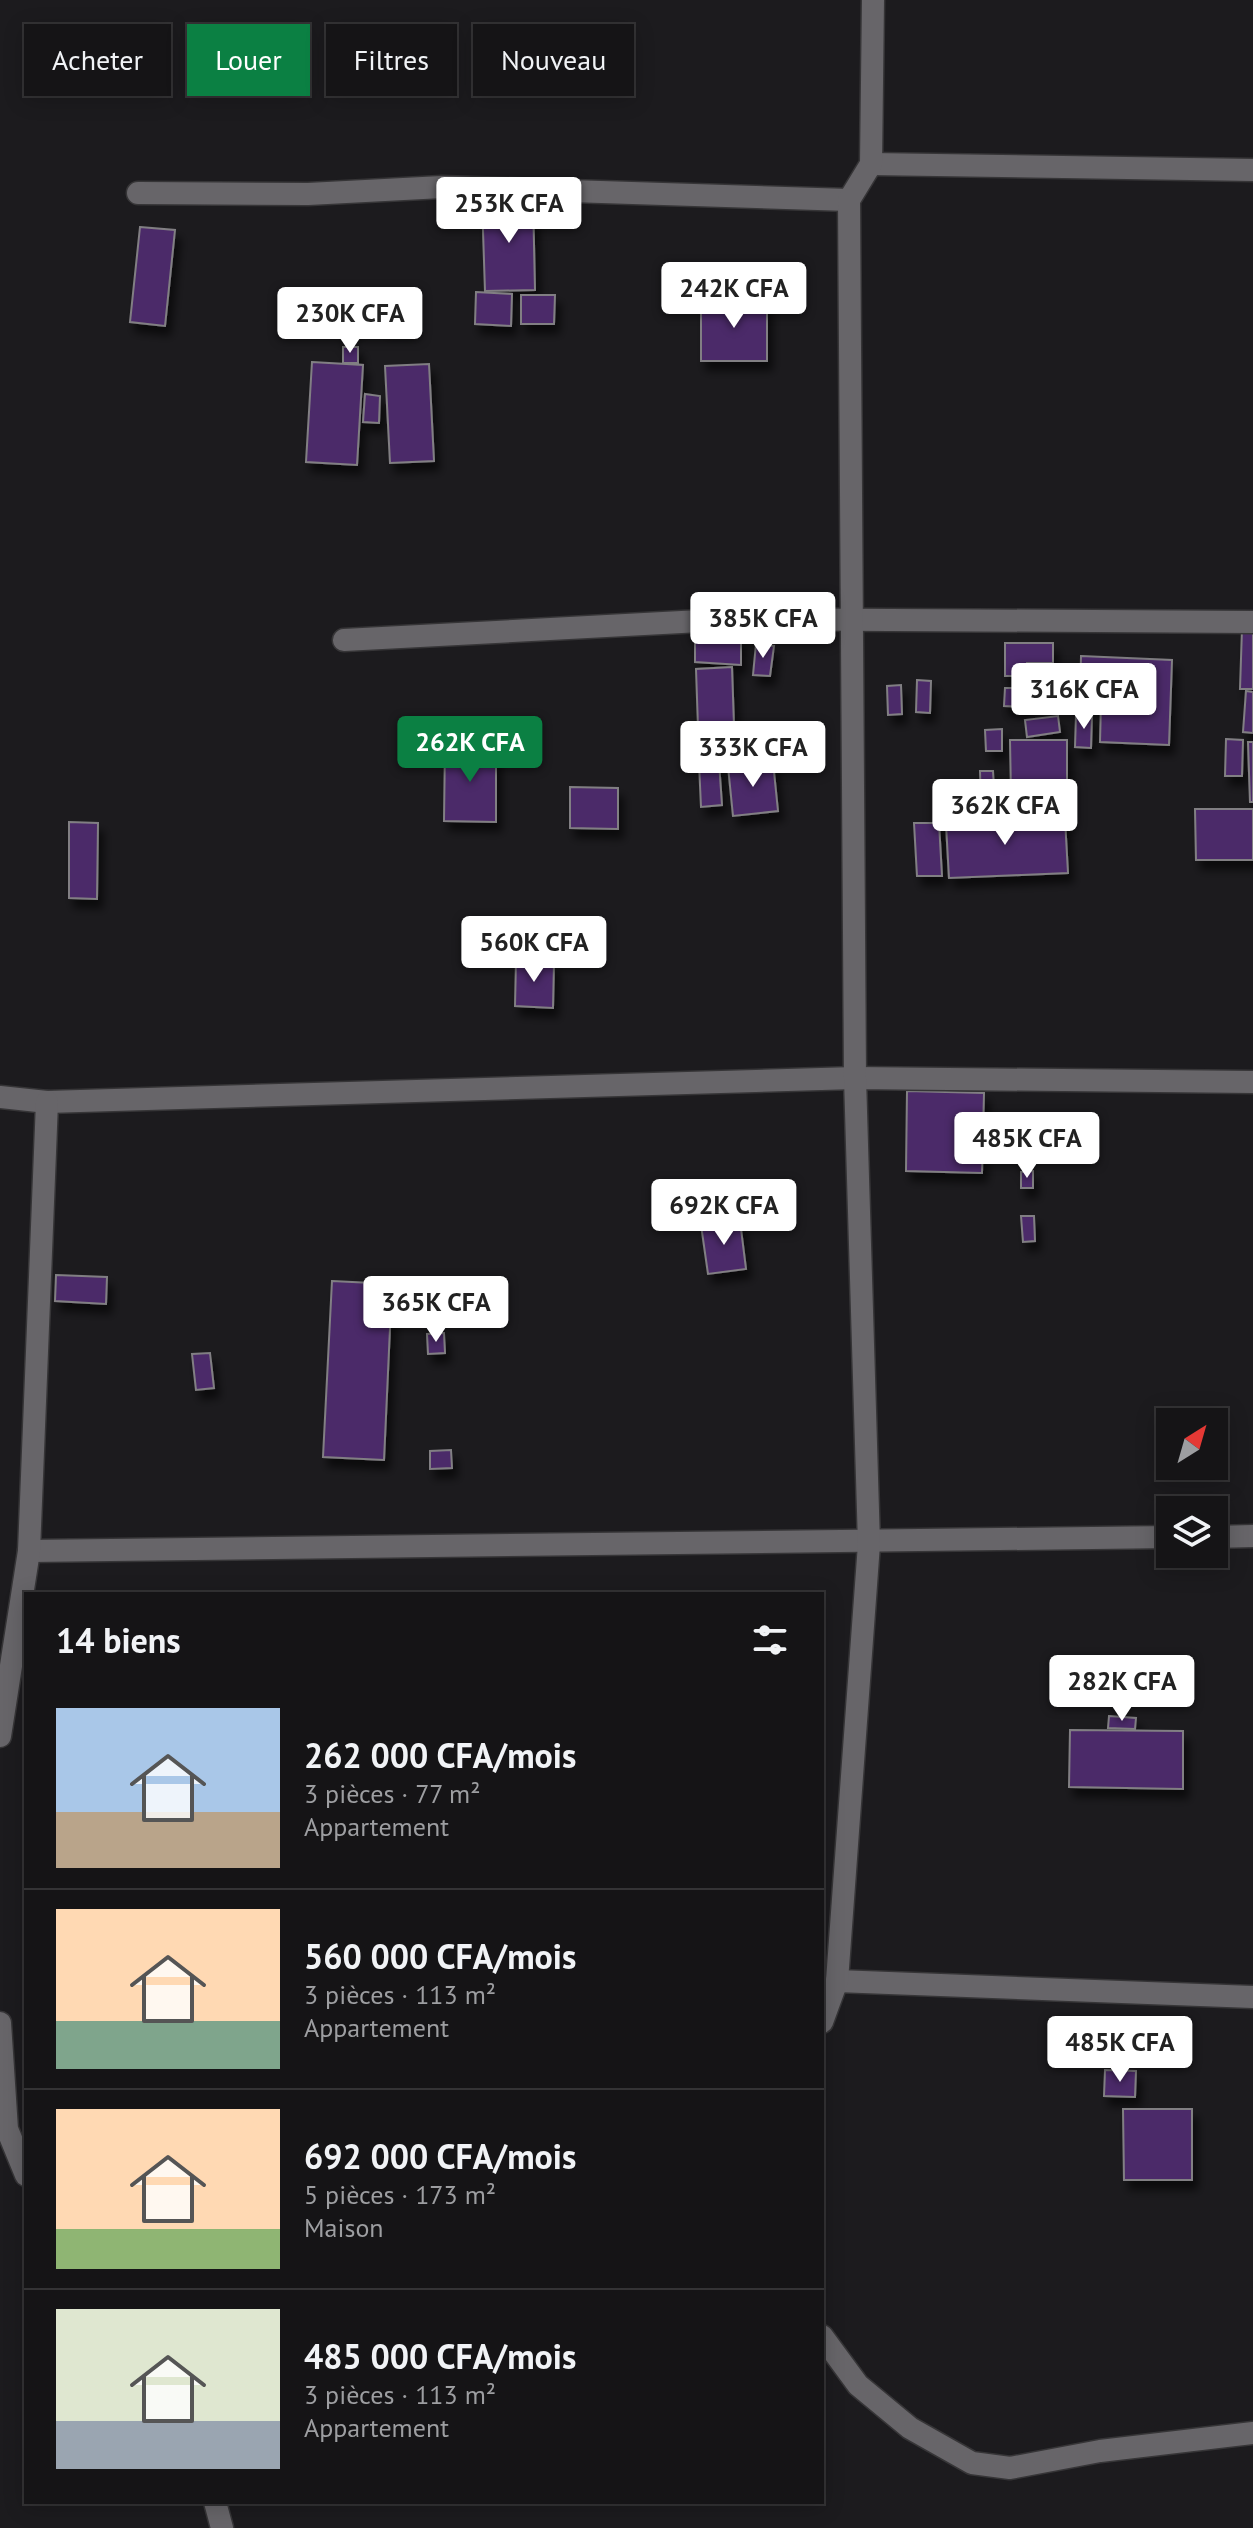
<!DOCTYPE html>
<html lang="fr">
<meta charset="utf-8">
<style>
body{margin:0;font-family:"PT Sans",sans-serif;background:#1e1d1f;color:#f1f3f6;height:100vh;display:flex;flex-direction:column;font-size:30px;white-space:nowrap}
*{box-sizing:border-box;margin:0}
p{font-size:26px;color:#9d9ea1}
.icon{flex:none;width:44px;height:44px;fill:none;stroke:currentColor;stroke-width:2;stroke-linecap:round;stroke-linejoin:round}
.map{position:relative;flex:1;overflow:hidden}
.details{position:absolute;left:24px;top:1592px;width:800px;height:912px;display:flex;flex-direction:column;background:#151416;border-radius:0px;box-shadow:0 4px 20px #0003,0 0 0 2px #343335}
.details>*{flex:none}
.hud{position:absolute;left:24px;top:24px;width:800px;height:72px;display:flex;gap:16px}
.needle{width:52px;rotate:37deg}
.controls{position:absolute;left:1156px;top:1408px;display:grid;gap:16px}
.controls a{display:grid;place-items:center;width:72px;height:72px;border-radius:0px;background:#151416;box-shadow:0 4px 20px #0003,0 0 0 2px #343335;font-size:40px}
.price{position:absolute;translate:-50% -68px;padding:0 18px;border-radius:8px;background:#fff;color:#222;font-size:26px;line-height:52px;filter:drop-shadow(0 2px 4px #0008)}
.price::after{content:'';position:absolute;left:50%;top:48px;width:24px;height:18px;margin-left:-12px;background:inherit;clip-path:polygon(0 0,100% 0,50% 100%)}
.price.current{background:#0b8043;color:#fff}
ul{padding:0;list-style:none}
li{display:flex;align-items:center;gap:24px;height:200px;padding:0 32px}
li+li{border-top:2px solid #343335}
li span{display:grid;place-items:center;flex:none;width:224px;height:160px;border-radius:0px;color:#555}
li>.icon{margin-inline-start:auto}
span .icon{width:96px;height:96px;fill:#fffc;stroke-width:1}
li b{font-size:34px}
h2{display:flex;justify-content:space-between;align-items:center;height:96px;padding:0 32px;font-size:34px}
.tag{padding:0 28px;border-radius:0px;background:#151416;box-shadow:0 4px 20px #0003,0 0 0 2px #343335;font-size:28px;line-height:72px}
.tag.current{background:#0b8043;color:#fff}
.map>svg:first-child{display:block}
</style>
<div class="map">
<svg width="1253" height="2528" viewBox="0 0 1253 2528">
<defs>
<filter id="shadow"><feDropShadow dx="5" dy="9" stdDeviation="4" flood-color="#0009"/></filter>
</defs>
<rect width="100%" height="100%" fill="#1c1b1e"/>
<g fill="#4c2969" stroke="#817f83" stroke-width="2" filter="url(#shadow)">
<path d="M533 199 535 290 485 291 482 200Z"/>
<path d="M140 227 175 230 165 326 130 322Z"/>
<path d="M476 292 512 294 511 326 475 324Z"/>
<path d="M521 295H555L554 324H521Z"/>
<rect x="701" y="299" width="66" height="62"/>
<path d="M335 310 360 314 358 326 333 322Z"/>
<path d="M383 312 410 313 411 327 383 326Z"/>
<rect x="343" y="347" width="15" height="16"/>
<path d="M312 362 363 365 357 465 306 462Z"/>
<path d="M429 364 434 461 390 463 385 366Z"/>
<path d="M365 394 380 396 379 423 363 422Z"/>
<path d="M1242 629 1253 630V689H1240Z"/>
<path d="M695 634 741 636V665L695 662Z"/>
<path d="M1005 643H1053V663H1027L1028 676H1005Z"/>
<path d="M756 644 774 646 770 676 753 675Z"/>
<path d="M1081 656 1172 660 1169 745 1100 742 1101 704 1080 703Z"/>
<path d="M732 667 735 755 699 756 696 669Z"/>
<path d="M917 680 931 681 930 713 916 712Z"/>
<path d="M901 685 902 714 888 715 887 686Z"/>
<path d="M1005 688H1028V707L1004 706Z"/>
<path d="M1246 691 1253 692V733L1243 732Z"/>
<path d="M1076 715H1092L1091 748 1075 747Z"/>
<path d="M1058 716 1060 732 1027 737 1025 720Z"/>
<path d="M1002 729V751H986L985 730Z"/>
<path d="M1226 739 1243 740 1242 776H1225Z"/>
<path d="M1010 740H1067V795L1011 794Z"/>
<path d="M1248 742H1253V802H1250Z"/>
<path d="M445 745 496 746V822L444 821Z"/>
<path d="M719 762 722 805 701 807 699 763Z"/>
<path d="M773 762 778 811 733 816 728 766Z"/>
<path d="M980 771H993L995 805H981Z"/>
<path d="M570 787 618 788V829L570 828Z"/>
<path d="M1011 797H1032L1033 819H1012Z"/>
<rect x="1045" y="797" width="22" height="15"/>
<path d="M958 809H983L984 822 1065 819 1068 873 949 878 946 824H959Z"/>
<path d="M1195 809H1253V860H1196Z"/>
<path d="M69 822 98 823 97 899 69 898Z"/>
<path d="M914 823H939L942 876H917Z"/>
<path d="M516 961 554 963 553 1008 515 1006Z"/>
<path d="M907 1091 984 1093 982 1173 906 1171Z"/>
<path d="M1020 1117H1034L1035 1145H1022Z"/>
<path d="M1033 1171V1188H1021V1172Z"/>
<path d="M1021 1216H1034L1035 1241 1023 1242Z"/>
<path d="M740 1221 746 1269 708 1274 701 1225Z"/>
<path d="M56 1275 107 1277 106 1304 55 1301Z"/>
<path d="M332 1281 392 1284 384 1460 323 1457Z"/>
<path d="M444 1333 445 1353 428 1354 427 1334Z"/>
<path d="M210 1353 214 1388 196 1390 192 1354Z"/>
<path d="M451 1450 452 1468 430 1469V1451Z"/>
<path d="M1109 1716 1136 1718 1135 1729 1108 1728Z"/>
<path d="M1070 1730 1183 1731V1789L1069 1787Z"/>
<path d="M1105 2070 1136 2071 1135 2097 1104 2096Z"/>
<path d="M1123 2109H1192V2180H1124Z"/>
</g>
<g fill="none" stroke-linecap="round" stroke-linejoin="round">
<defs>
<g id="minor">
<path d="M871 164 1253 170"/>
<path d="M138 193 308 194 442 187 849 200"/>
<path d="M344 640 738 619 1253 622"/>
<path d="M0 1097 47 1102 855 1078 1253 1082"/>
<path d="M1214 1537 1253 1536"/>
<path d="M29 1551 1170 1537"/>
<path d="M0 1736 29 1551 47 1102"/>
<path d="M837 1981 1253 1997"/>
<path d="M822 2022 837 1981 869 1544 855 1078 849 200 871 164 873 0"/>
<path d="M0 2023 7 2129 26 2175"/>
<path d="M822 2336 858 2385 910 2428 972 2463 1010 2468 1100 2451 1253 2433"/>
<path d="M215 2502 222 2528"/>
</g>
</defs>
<use href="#minor" stroke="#363537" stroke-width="25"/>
<use href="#minor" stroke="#676569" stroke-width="22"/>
</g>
</svg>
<div class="controls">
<a><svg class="needle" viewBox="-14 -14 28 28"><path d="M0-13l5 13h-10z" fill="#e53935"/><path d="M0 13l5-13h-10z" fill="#9d9ea1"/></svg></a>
<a><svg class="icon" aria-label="layers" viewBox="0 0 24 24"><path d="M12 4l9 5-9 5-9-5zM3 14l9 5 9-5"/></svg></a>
</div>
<b class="price" style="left:509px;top:245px">253K CFA</b>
<b class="price" style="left:734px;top:330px">242K CFA</b>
<b class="price" style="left:350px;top:355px">230K CFA</b>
<b class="price" style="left:763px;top:660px">385K CFA</b>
<b class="price" style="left:1084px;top:731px">316K CFA</b>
<b class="price current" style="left:470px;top:784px">262K CFA</b>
<b class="price" style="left:753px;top:789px">333K CFA</b>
<b class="price" style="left:1005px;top:847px">362K CFA</b>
<b class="price" style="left:534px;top:984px">560K CFA</b>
<b class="price" style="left:1027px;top:1180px">485K CFA</b>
<b class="price" style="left:724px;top:1247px">692K CFA</b>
<b class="price" style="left:436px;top:1344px">365K CFA</b>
<b class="price" style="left:1122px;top:1723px">282K CFA</b>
<b class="price" style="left:1120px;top:2084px">485K CFA</b>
<div class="hud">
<a class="tag">Acheter</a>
<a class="tag current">Louer</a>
<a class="tag">Filtres</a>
<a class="tag">Nouveau</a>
</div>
<section class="details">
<h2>14 biens<svg class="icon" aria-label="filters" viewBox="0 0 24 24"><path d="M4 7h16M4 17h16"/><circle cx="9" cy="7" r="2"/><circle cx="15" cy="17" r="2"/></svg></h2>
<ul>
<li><span style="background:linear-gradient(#a9c7e8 65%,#b9a48a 0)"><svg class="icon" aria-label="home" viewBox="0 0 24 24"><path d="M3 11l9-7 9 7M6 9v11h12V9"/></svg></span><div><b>262 000 CFA/mois</b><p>3 pièces · 77 m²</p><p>Appartement</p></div></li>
<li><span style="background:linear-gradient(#ffd9b3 70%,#7fa58c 0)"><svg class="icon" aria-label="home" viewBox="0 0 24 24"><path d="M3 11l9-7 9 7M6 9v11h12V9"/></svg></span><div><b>560 000 CFA/mois</b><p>3 pièces · 113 m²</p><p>Appartement</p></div></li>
<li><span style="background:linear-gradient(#ffd9b3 75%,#8fb573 0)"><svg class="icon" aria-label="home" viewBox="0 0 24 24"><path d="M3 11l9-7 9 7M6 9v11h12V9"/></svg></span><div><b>692 000 CFA/mois</b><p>5 pièces · 173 m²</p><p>Maison</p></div></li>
<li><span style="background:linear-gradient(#dfe7d0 70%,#9aa5b1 0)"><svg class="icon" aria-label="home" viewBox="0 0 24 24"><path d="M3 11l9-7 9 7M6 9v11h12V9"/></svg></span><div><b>485 000 CFA/mois</b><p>3 pièces · 113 m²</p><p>Appartement</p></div></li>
</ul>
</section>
</div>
